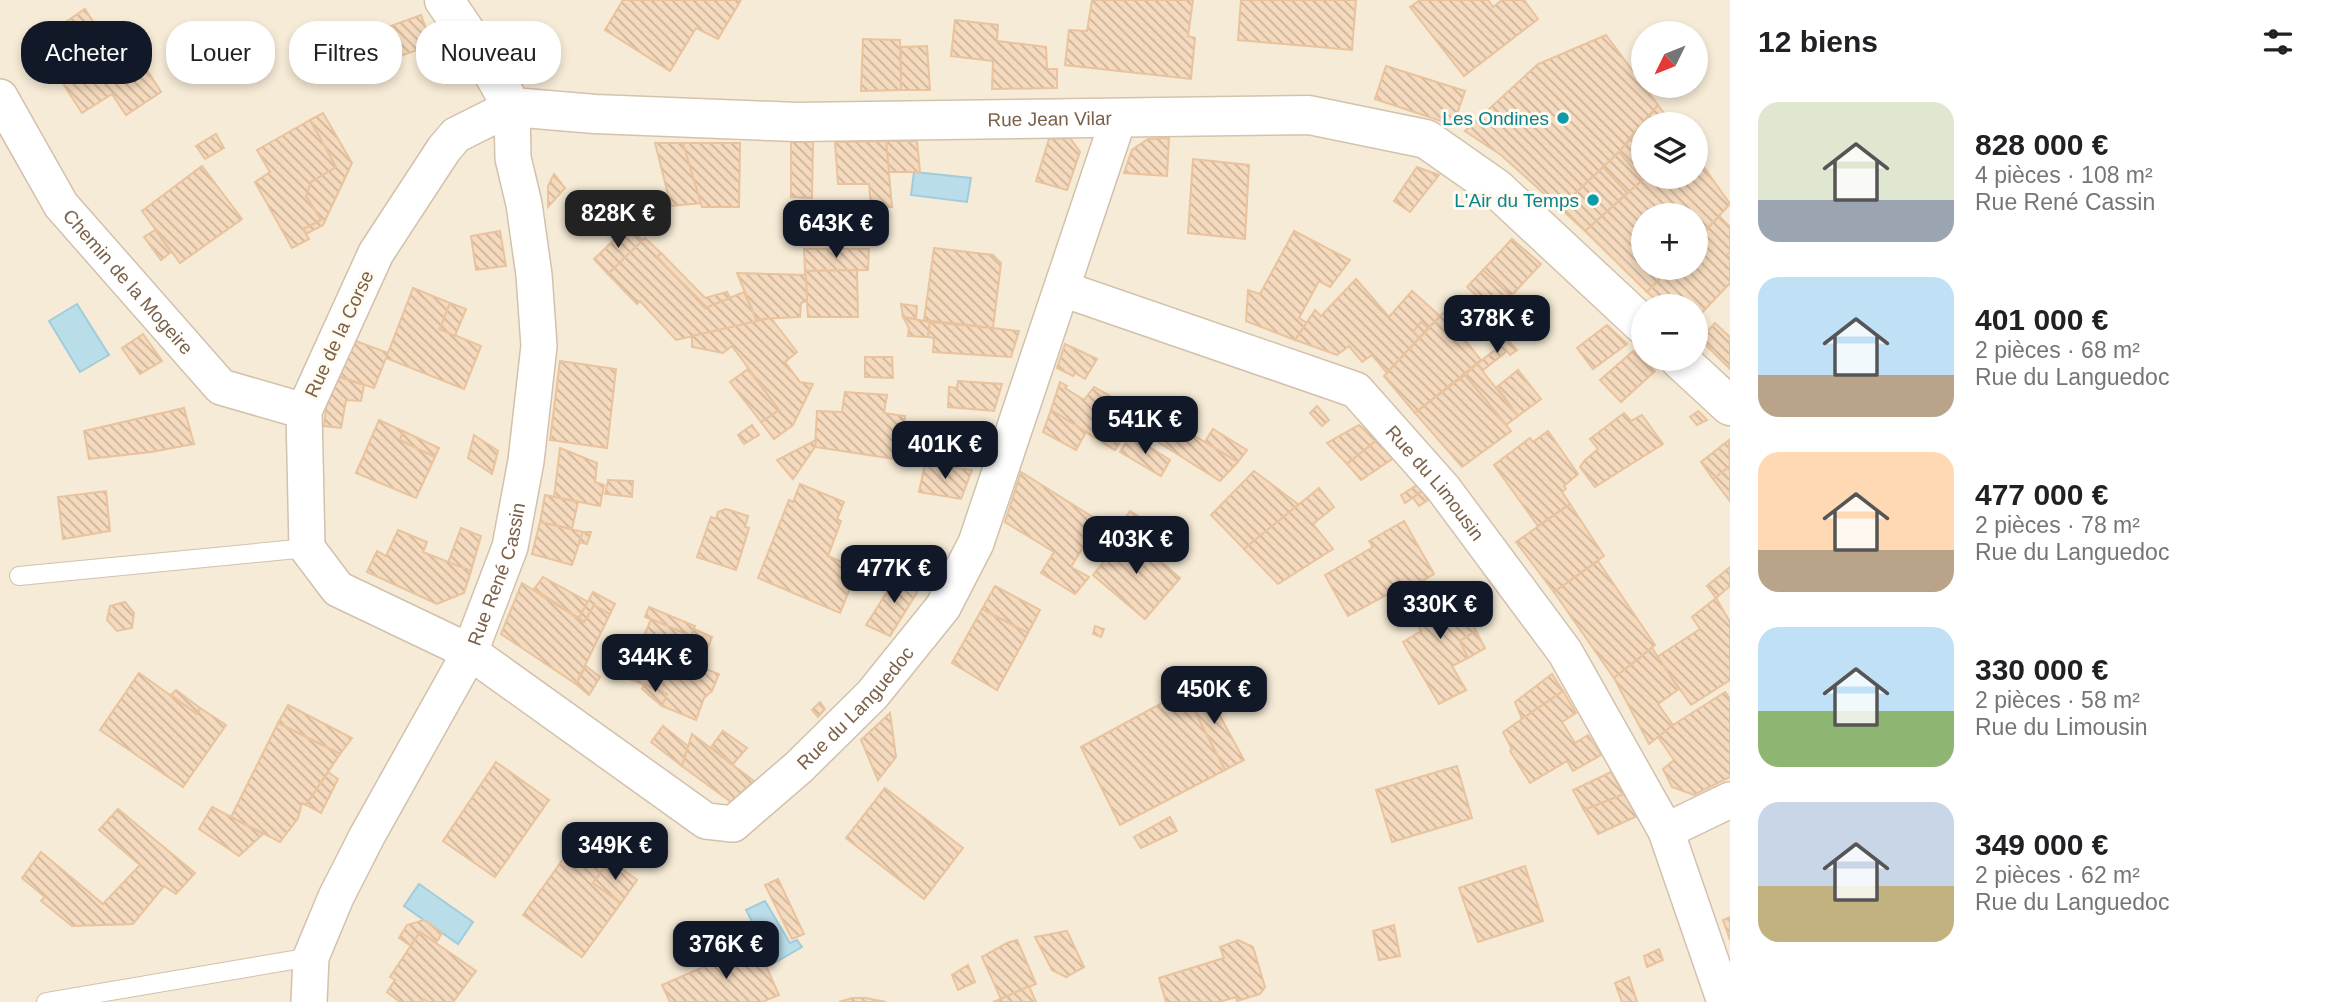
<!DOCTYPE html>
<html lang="fr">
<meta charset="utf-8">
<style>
body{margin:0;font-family:Helvetica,sans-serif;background:#f2f2f2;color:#202124;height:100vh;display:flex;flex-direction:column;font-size:26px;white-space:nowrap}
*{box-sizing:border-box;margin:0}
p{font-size:23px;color:#757577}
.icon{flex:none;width:38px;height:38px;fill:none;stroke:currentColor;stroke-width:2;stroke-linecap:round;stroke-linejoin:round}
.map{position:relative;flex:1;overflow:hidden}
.panel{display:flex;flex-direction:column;background:#fff;width:595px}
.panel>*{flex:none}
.guide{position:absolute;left:21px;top:21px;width:665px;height:63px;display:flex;gap:14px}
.needle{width:46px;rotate:227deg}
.controls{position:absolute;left:1631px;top:21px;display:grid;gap:14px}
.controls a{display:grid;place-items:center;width:77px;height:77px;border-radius:50%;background:#fff;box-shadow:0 4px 10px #0003;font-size:35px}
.price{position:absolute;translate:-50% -60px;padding:0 16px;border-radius:14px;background:#111827;color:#fff;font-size:23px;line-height:46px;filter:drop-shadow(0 2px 4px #0008)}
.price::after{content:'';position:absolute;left:50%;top:42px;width:21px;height:16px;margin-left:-10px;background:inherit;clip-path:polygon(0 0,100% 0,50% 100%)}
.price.selected{background:#222;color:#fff}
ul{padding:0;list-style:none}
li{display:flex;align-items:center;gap:21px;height:175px;padding:0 28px}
li span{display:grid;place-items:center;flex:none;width:196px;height:140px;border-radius:21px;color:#555}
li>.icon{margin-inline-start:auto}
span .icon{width:84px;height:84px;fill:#fffc;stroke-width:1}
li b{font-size:30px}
h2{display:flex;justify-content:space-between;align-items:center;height:84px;padding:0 28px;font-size:30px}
.tag{padding:0 24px;border-radius:28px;background:#fff;box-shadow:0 4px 10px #0003;font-size:24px;line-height:63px}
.tag.selected{background:#111827;color:#fff}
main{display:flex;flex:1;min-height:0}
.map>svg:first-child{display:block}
</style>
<main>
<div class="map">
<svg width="1730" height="1002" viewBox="0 0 1730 1002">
<defs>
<pattern id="building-back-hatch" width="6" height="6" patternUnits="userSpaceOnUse" patternTransform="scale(1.75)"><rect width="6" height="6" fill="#f5dabd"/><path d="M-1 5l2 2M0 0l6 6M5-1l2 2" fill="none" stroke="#cbb49c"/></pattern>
</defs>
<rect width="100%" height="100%" fill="#fef8e8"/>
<path fill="#f6ebd6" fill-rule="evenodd" d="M0 0H1730V1002H0ZM1643 33H1696V86H1643ZM1643 124H1696V177H1643ZM1643 215H1696V268H1643ZM1643 306H1696V359H1643Z"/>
<g fill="#baddea" stroke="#a0ccdc" stroke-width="2">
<path d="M914 172 971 178 967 202 911 195Z"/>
<path d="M77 304 109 355 80 372 49 321Z"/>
<path d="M419 884 473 922 458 944 404 906Z"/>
<path d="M765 901 790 943 797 940 802 947 774 963 746 910Z"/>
</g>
<g fill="url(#building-back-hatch)" stroke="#e9c39d" stroke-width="2">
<path d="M623 0H741L718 39 696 28 670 71 605 30Z"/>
<path d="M1092 0H1193L1188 36 1195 38 1191 79 1065 65 1069 30 1087 31Z"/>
<path d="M1241 0H1356L1352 50 1238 40Z"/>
<path d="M1420 0H1488L1493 7 1502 0H1524L1538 19 1464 76 1410 7Z"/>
<path d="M85 9 123 68 139 57 161 92 126 115 112 94 82 113 36 42Z"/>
<path d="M421 15 432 45 357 71 350 52 366 46 363 36Z"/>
<path d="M955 20 998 25 997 41 1046 47 1047 69H1057V88L992 89 993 61 951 56Z"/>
<path d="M1606 35 1658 105 1619 152 1560 208 1501 155 1465 131 1538 64Z"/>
<path d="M863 39 900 40 901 90 861 91Z"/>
<path d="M927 46 930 90H901V47Z"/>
<path d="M1386 66 1465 91 1453 125 1375 99Z"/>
<path d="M1658 105 1672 124H1643V177H1646L1643 180 1619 152Z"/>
<path d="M323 113 352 163 323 225 306 234 303 229 321 220 306 196 311 182 336 167 310 120Z"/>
<path d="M310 120 336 167 311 182 306 196 321 220 303 229 309 239 292 248 255 182 270 172 257 150Z"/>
<path d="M216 134 224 148 205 159 196 146Z"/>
<path d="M1070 138 1080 152 1067 190 1036 181 1049 139Z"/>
<path d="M1169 138 1167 176 1124 173 1132 150 1148 139Z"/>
<path d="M886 141H917L920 172H889Z"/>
<path d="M886 141 892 207H871L869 184H838L835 142Z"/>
<path d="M791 142H813L812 198 791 197Z"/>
<path d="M655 143H683L702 203 671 206Z"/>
<path d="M683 143H740L739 207H702Z"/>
<path d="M1619 152 1643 180 1627 193 1603 167Z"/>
<path d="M1696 156 1730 204 1696 241V215H1643V268H1670L1647 292 1585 231 1646 177H1696Z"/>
<path d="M1193 159 1249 165 1245 239 1188 233Z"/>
<path d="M202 166 242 219 180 263 142 211Z"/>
<path d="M1417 167 1439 175 1410 212 1394 201Z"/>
<path d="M1603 167 1627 193 1585 231 1560 208Z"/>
<path d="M554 174 565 188 548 207V186Z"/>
<path d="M1719 216 1730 227V252L1727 255 1730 258V283L1696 319V306H1663L1647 292 1670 268H1696V241Z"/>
<path d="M629 226 643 241 608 274 594 259Z"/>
<path d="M155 230 171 252 161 260 144 237Z"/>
<path d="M500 231 506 266 476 270 471 236Z"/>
<path d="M1294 231 1350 260 1330 287 1319 281 1299 318 1307 323 1295 340 1246 321 1248 290 1260 294Z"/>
<path d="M645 238 661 253 657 257 705 308 744 292 756 319 771 318 676 340 640 301 637 304 608 274Z"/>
<path d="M1512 239 1541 264 1511 296 1483 270Z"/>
<path d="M934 248 993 255 1001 263 993 328 924 320Z"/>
<path d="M804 249H869L868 270 805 271Z"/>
<path d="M661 253 705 298 727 292 730 298 705 308 657 257Z"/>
<path d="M857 270 858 317H808L805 271Z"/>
<path d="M1483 270 1511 296 1495 312 1467 287Z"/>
<path d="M737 273 806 275 807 301 801 303 800 317 756 319Z"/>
<path d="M1356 279 1389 317 1412 291 1440 316 1428 328 1421 322 1413 332 1419 338 1387 373 1372 355 1362 362 1349 346 1337 355 1295 340 1315 310 1321 316Z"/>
<path d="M413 288 450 303 440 329 481 346 464 389 386 358 374 388 338 376 353 340 388 353Z"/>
<path d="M450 303 466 309 455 336 440 329Z"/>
<path d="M901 304 917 306 916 319 903 317Z"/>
<path d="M1443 313 1481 360 1415 413 1384 376Z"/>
<path d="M903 317 930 322 928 337 908 336 909 328Z"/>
<path d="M771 318 797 352 785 362 800 382 813 384 793 425 774 439 761 422 779 410 732 346 723 353 692 347V336Z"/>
<path d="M930 322 993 328 1019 331 1011 357 933 352 934 338 928 337Z"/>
<path d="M1421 322 1428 328 1419 338 1413 332Z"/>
<path d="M1715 323 1730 337V369L1700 339Z"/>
<path d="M1607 325 1627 344 1593 369 1577 348Z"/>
<path d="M143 334 162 361 140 374 122 348Z"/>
<path d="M1508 340 1517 350 1510 355 1507 351 1482 371 1477 364Z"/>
<path d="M1065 344 1097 359 1085 379 1075 373 1073 376 1057 368Z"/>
<path d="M1633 351 1655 371 1621 402 1600 380Z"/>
<path d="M865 357H892L893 378 865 377Z"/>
<path d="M560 361 616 369 607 448 550 440Z"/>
<path d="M1477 364 1518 416 1506 425 1465 375Z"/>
<path d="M748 369 779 410 761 422 730 382Z"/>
<path d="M1518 370 1541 399 1518 416 1497 387Z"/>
<path d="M330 374 364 385 361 401 346 400 341 428 324 426Z"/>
<path d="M1465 375 1511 431 1462 467 1415 413Z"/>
<path d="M958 381 1002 384 994 411 948 407 949 387 957 388Z"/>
<path d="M1060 382 1067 386 1065 388 1084 400 1094 387 1133 409 1126 425 1129 427 1115 450 1051 410Z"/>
<path d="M845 392 887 395 884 413 905 416 902 460 815 447 817 411 842 412Z"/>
<path d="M1317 406 1329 420 1322 426 1310 413Z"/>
<path d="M184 408 194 444 151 452 89 459 84 431Z"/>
<path d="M1051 410 1086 432 1076 450 1043 432Z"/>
<path d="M1698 411 1707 420 1697 425 1690 417Z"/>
<path d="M1624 413 1631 421 1642 415 1663 444 1595 487 1580 467 1585 460 1598 449 1590 439Z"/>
<path d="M379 420 403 431 400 440 435 457 416 498 356 473Z"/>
<path d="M1171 422 1205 442 1238 462 1220 481 1158 442Z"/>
<path d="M752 425 759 435 744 444 738 435Z"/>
<path d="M1359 425 1377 440 1347 464 1327 443Z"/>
<path d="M1213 429 1247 450 1238 462 1205 442Z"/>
<path d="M403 431 439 448 435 457 400 440Z"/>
<path d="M1548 431 1578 474 1564 486 1566 489 1562 492 1570 504 1538 526 1494 465 1530 438 1533 442Z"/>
<path d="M474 435 498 451 492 474 468 458Z"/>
<path d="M1131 435 1170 460 1161 476 1120 452Z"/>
<path d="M816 440 815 447 793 479 777 460Z"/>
<path d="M1377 440 1395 457 1361 480 1347 464Z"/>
<path d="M1729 440 1730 466 1713 479 1701 462Z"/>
<path d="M560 448 597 463 595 482 604 485 600 506 554 497Z"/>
<path d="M925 464 972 470 961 499 919 492Z"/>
<path d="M1730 466V501L1713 479Z"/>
<path d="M1254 471 1299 505 1244 549 1211 515Z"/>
<path d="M1021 472 1099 521 1071 567 1089 577 1075 594 1041 573 1054 552 1005 522Z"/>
<path d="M608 480 633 481 632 497 605 494Z"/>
<path d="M800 484 844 502 837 519 841 521 828 556 858 569 840 613 758 578 789 500 793 502Z"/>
<path d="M1417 485 1422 491 1405 503 1401 495Z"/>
<path d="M1319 488 1334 507 1313 524 1333 549 1278 584 1244 549Z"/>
<path d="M106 491 110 531 63 539 58 497Z"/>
<path d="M1422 491 1428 500 1419 506 1413 498Z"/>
<path d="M545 495 578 502 572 529 540 522Z"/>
<path d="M1570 504 1604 556 1554 592 1516 542Z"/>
<path d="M726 509 748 516 745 527 749 528 736 570 697 557 711 517 716 519 718 512Z"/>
<path d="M1130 511 1138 516 1132 525 1124 520Z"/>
<path d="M1404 521 1434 574 1401 594 1397 589 1348 616 1325 575 1373 547 1369 541Z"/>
<path d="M540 522 583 532 572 565 532 554Z"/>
<path d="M461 528 481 536 471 571 448 563Z"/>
<path d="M398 530 427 542 423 552 471 571 464 593 437 604 367 572 377 551 386 556Z"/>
<path d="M583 532H591L587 544 579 542Z"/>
<path d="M1127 532 1180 578 1145 619 1093 575Z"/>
<path d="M1598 561 1655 645 1614 678 1554 592Z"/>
<path d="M1730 567V586L1716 598 1707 586Z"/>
<path d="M899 573 921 586 890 636 866 625Z"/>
<path d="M543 577 588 602 579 618 534 589Z"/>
<path d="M522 583 584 622 594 605 610 614 576 684 501 634Z"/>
<path d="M1450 584 1476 631 1460 641 1468 658 1452 666 1466 690 1439 704 1403 642 1421 631 1408 607Z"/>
<path d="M995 586 1040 610 1028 633 982 609Z"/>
<path d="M593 592 615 604 610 614 594 605 584 622 579 618Z"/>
<path d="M1716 598 1730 622V680L1691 705 1657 657 1700 629 1692 617Z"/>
<path d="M125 602 134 613 132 628 117 631 107 620 110 606Z"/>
<path d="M649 607 695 626 691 636 645 617Z"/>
<path d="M982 609 1028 633 997 690 952 663Z"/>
<path d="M651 619 691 636 694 629 712 637 700 667 719 674 712 691 704 698 696 720 662 706 667 694 627 678Z"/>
<path d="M1095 626 1104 629 1101 637 1093 634Z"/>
<path d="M1476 631 1485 648 1468 658 1460 641Z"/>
<path d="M1652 648 1679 689 1658 704 1673 725 1649 744 1614 678Z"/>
<path d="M586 666 600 677 589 695 576 684Z"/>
<path d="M139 673 197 714 200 708 226 725 183 787 100 730Z"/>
<path d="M1552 674 1563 691 1522 719 1515 702Z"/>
<path d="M1201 681 1244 760 1225 770 1184 691Z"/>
<path d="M644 684 667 694 662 706 642 689Z"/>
<path d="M176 690 200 708 197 714 171 695Z"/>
<path d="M1184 691 1225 770 1120 825 1081 747Z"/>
<path d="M1563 691 1576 713 1562 722 1575 743 1588 735 1601 755 1573 771 1567 761 1530 783 1510 751 1512 749 1503 732Z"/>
<path d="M1725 692 1730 699V777L1694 795 1672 787 1663 769 1674 760 1658 737 1673 725Z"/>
<path d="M820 702 825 709 818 717 812 710Z"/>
<path d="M288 705 352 738 340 754 278 723Z"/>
<path d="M890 713 896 757 878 780 861 740Z"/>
<path d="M278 723 340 754 306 805 302 803 298 818 280 842 231 817Z"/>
<path d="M663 726 688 746 682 766 651 742Z"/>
<path d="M723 731 747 748 733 764 711 747Z"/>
<path d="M692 734 754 781 731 802 682 766Z"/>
<path d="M496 762 549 800 495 877 443 841Z"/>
<path d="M1457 766 1472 818 1392 842 1376 790Z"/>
<path d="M328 772 338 779 321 813 306 805Z"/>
<path d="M1611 772 1624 794 1584 810 1573 790Z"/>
<path d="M885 788 963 848 924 899 846 838Z"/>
<path d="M1624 794 1637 816 1598 834 1584 810Z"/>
<path d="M212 807 231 817 263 834 239 856 199 829Z"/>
<path d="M118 809 195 873 176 894 164 886 133 924 72 926 41 901 45 897 22 878 41 852 103 904 140 865 99 830Z"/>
<path d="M1170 817 1177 831 1141 848 1134 837Z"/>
<path d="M579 837 610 860 593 883 621 903 582 957 523 915Z"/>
<path d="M610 860 637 880 621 903 593 883Z"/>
<path d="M1525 866 1543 921 1478 942 1459 888Z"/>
<path d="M778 879 804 934 792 939 765 885Z"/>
<path d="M1730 917V940L1723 920Z"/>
<path d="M424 920 442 933 436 943 420 932 411 946 399 938 407 925Z"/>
<path d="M1394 925 1400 956 1379 960 1373 931Z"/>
<path d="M739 931 746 948 702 967 694 951Z"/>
<path d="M1067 931 1084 967 1066 977 1052 970 1035 937Z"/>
<path d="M420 932 476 971 453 1002H427L424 999 422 1002H400L387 992 395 980 390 977Z"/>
<path d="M1017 940 1036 984 1001 999 982 957 1007 943Z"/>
<path d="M1238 940 1253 947 1265 987 1260 994 1237 1001 1236 997 1219 1002H1166L1159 978 1224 958 1220 947Z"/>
<path d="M756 944 779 995 762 1002H670L662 985Z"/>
<path d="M1659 949 1663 960 1647 967 1644 956Z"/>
<path d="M968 965 975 982 958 990 952 975Z"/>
<path d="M1629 977 1637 1002H1622L1615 983Z"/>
<path d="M1029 986 1036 1002H993L1001 999Z"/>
<path d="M852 998H866L886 1002H839Z"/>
</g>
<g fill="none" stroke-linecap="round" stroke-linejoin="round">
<defs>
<g id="lane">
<path d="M19 576 307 548"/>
<path d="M46 1002 311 957"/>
</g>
<g id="street">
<path id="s1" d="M0 97 61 205 221 387 304 411"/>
<path id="s2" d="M1063 289 1356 390 1443 488 1565 652 1666 831 1725 1002"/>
<path d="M1666 831 1730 800"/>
<path id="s3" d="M309 1002 311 957 336 897 367 836 470 652 510 547 526 461 539 346 534 275 524 204 513 158 512 107 456 135 444 149 376 253 304 411 307 548 338 589 470 652 706 821 733 824 799 767 872 695 943 607 976 543 1118 120"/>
</g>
<g id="secondary">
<path id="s4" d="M444 0 489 66 512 107 595 114 797 122 1309 115 1426 139 1496 188 1643 325"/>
<path d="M1679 359 1730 406"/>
</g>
</defs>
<use href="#lane" stroke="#d2c1ac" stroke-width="20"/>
<use href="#street" stroke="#d2c1ac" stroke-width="38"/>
<use href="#secondary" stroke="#d5c2aa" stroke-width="41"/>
<use href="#lane" stroke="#fff" stroke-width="18"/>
<use href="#street" stroke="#fff" stroke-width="35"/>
<use href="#secondary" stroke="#fff" stroke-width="38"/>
</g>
<g fill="#0f9aa8" stroke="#fffbf0" stroke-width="2.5">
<circle cx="1563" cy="118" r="7"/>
<circle cx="1593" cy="200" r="7"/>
</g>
<g text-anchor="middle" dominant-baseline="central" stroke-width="6" stroke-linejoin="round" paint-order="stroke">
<g font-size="19" fill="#0d838f" stroke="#fffbf0" text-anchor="end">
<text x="1549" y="118">Les Ondines</text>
<text x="1579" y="200">L'Air du Temps</text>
</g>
<g font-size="19" fill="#7b6149" stroke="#fffbf0">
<text stroke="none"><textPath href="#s4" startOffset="665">Rue Jean Vilar</textPath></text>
<text stroke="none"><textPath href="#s1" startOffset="226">Chemin de la Mogeire</textPath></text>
<text transform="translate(339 334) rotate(-65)">Rue de la Corse</text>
<text stroke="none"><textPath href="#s2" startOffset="432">Rue du Limousin</textPath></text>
<text stroke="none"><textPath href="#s3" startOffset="472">Rue René Cassin</textPath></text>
<text stroke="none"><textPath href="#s3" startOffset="2146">Rue du Languedoc</textPath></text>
</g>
</g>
</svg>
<div class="controls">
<a><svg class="needle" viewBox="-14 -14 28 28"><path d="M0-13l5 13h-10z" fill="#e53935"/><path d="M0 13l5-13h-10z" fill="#757577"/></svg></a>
<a><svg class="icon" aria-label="layers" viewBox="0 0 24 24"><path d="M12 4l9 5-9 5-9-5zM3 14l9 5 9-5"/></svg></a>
<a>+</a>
<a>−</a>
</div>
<b class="price selected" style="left:618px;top:250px">828K €</b>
<b class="price" style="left:836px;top:260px">643K €</b>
<b class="price" style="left:1497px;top:355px">378K €</b>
<b class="price" style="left:1145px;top:456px">541K €</b>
<b class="price" style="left:945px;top:481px">401K €</b>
<b class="price" style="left:1136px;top:576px">403K €</b>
<b class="price" style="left:894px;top:605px">477K €</b>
<b class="price" style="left:1440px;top:641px">330K €</b>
<b class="price" style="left:655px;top:694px">344K €</b>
<b class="price" style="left:1214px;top:726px">450K €</b>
<b class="price" style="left:615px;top:882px">349K €</b>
<b class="price" style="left:726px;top:981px">376K €</b>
<div class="guide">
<a class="tag selected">Acheter</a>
<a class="tag">Louer</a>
<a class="tag">Filtres</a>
<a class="tag">Nouveau</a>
</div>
</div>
<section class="panel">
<h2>12 biens<svg class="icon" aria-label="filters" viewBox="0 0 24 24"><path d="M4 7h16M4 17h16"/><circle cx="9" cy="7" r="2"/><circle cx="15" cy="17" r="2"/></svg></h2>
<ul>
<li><span style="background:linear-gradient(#dfe7d0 70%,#9aa5b1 0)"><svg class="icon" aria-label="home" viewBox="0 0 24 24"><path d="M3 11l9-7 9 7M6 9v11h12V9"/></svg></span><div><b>828 000 €</b><p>4 pièces · 108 m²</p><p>Rue René Cassin</p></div></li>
<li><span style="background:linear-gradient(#bfe0f5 70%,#b9a48a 0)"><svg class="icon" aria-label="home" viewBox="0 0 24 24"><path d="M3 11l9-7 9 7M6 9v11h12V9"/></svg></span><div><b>401 000 €</b><p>2 pièces · 68 m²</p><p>Rue du Languedoc</p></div></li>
<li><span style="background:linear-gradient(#ffd9b3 70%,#b9a48a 0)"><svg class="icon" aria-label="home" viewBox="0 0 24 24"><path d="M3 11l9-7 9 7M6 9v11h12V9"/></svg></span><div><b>477 000 €</b><p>2 pièces · 78 m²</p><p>Rue du Languedoc</p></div></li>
<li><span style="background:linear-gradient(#bfe0f5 60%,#8fb573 0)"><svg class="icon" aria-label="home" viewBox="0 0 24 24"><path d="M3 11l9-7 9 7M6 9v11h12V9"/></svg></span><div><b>330 000 €</b><p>2 pièces · 58 m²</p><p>Rue du Limousin</p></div></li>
<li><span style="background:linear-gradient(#c9d6e8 60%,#c2b280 0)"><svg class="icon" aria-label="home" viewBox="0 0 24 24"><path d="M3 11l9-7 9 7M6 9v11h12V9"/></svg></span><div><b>349 000 €</b><p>2 pièces · 62 m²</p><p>Rue du Languedoc</p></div></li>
</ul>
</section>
</main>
